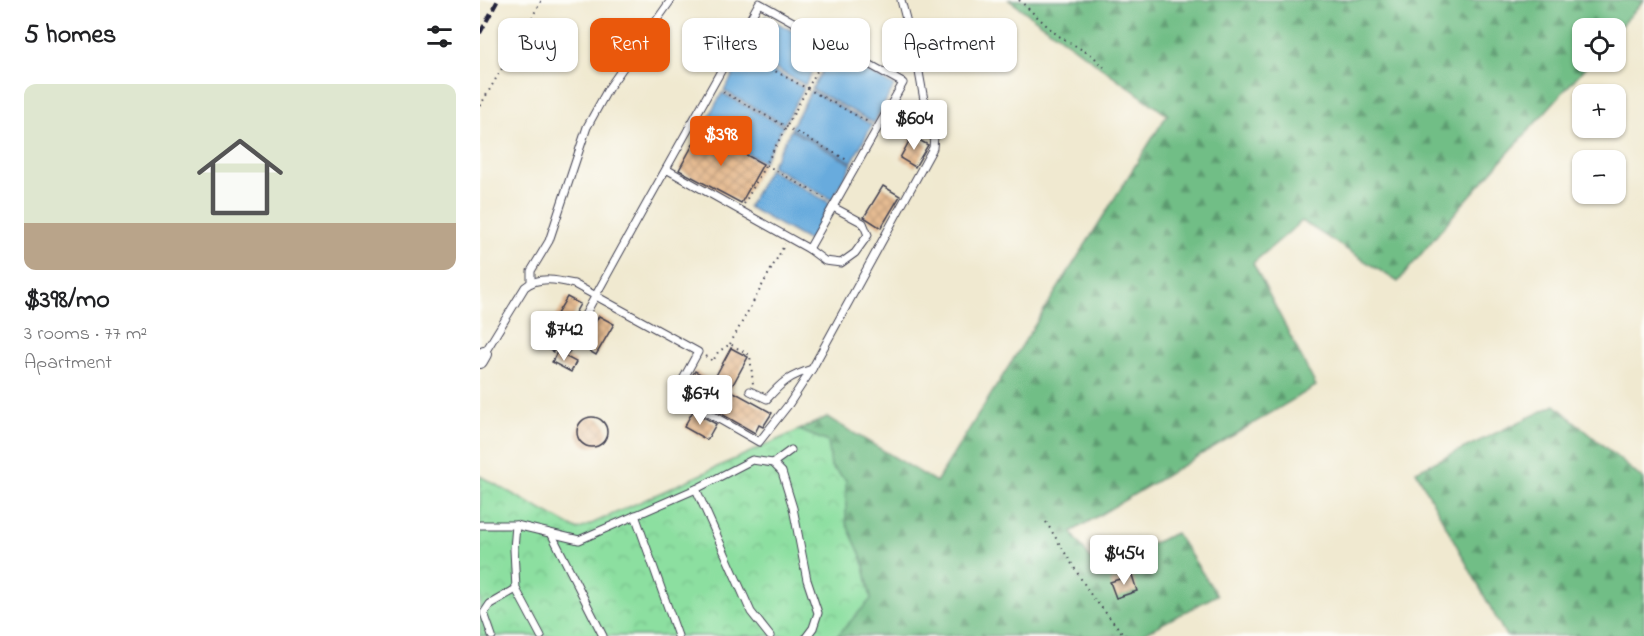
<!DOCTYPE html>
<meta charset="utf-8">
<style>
body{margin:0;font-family:"Indie Flower",sans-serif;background:#f2f2f2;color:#202124;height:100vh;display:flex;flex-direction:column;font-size:22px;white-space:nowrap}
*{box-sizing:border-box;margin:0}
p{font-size:20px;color:#757577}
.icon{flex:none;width:33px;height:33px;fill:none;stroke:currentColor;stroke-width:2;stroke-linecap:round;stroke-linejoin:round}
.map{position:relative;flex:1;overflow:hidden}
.panel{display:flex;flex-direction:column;background:#fff;width:480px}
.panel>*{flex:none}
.hud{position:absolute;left:18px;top:18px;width:570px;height:54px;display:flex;gap:12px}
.buttons{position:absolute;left:1092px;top:18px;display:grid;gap:12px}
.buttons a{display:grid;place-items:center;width:54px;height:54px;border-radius:12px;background:#fff;box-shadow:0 2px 4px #0004;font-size:30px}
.price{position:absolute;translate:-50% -51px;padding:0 14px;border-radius:6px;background:#fff;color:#222;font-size:20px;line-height:39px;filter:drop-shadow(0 2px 3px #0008)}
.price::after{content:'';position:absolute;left:50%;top:36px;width:18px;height:14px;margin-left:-9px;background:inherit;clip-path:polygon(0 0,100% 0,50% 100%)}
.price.active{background:#ea580c;color:#fff}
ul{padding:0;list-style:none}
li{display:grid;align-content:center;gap:12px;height:318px;padding:0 24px}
li span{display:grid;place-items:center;height:186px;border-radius:12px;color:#555}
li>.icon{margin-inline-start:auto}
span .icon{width:108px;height:108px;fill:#fffc;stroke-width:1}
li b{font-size:26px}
h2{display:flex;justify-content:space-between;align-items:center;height:72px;padding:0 24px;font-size:26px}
.chip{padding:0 21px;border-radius:12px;background:#fff;box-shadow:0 2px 4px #0004;font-size:21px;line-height:54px}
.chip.active{background:#ea580c;color:#fff}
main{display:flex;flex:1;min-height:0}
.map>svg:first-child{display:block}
</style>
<main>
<section class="panel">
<h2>5 homes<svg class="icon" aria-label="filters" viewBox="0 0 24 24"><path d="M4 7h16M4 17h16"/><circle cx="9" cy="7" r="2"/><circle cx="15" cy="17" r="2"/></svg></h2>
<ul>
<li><span style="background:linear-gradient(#dfe7d0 75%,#b9a48a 0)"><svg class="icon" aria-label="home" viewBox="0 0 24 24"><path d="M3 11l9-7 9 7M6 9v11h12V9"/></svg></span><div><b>$398/mo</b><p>3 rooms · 77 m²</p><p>Apartment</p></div></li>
</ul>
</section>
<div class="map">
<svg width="1164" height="636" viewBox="0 0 1164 636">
<defs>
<pattern id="forest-firs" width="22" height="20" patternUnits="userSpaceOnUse" patternTransform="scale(1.5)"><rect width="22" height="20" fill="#71be86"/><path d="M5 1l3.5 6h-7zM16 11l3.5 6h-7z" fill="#5c9a6f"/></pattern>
<pattern id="park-crowns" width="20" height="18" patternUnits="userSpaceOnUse" patternTransform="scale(1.5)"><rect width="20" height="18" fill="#8cdfa0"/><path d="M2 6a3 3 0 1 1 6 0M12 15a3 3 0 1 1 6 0" fill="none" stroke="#78bf8b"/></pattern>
<pattern id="building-cross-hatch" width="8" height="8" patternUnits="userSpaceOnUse" patternTransform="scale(1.5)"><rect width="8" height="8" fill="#e5bb92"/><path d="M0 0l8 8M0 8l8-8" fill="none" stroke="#c4a07f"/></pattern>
</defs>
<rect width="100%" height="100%" fill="#fdfcf7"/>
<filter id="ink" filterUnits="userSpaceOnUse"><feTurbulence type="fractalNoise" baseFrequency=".0167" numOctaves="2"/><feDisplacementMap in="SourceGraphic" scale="12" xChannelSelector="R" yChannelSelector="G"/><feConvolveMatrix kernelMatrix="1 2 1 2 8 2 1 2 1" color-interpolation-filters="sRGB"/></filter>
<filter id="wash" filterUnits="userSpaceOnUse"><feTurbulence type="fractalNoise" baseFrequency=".008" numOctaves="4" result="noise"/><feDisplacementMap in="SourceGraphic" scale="24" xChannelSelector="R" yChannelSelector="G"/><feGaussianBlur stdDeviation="1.35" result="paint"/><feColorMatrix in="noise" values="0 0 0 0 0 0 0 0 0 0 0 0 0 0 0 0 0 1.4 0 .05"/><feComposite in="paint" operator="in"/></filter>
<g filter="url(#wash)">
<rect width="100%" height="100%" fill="#f0e9d0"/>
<g fill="url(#forest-firs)" stroke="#4a7060" stroke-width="1.5">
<path d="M529 0H1164L1136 32V28H1102V62H1110L980 207 918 282 822 221 773 263 836 386 591 532 617 568 696 533 737 595 659 636H357L391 598 382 558 366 523V480L351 467 348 442 319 430 347 417 456 482 687 115Z"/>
<path d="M1075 405 1164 480V636H1026L936 471Z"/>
</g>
<path fill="url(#park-crowns)" stroke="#57806e" stroke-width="1.5" d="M319 430 348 442 351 467 366 480V523L382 558 391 599 357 636H0V476L98 530Z"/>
<g fill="#68abdd" stroke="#45668c" stroke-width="1.5">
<path d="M285 16 345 49 325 85 265 52Z"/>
<path d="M352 53 414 86 394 123 332 89Z"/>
<path d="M264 55 324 88 304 124 244 91Z"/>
<path d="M331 91 392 125 372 162 311 128Z"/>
<path d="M242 93 303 126 283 162 222 129Z"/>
<path d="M311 130 372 164 352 200 291 166Z"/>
<path d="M289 169 350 203 329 241 268 207Z"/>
</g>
<g id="blocks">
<g fill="url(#building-cross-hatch)">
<path d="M221 130 283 164 261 203 199 170Z"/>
<path d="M432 136 448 145 435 167 420 158Z"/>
<path d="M403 186 420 196 401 228 384 217Z"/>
<path d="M87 297 100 304 73 352 59 344Z"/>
<path d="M119 316 134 324 116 355 101 346Z"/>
<path d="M251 348 268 357 250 390 292 413 283 427 279 425 275 433 203 392 215 371 233 381Z"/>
<path d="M77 352 96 362 91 372 72 362Z"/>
<path d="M213 411 236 424 227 440 204 427Z"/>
<circle cx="112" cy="432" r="15"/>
<path d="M652 575 657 591 636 598 630 582Z"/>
</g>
</g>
</g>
<g filter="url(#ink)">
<use href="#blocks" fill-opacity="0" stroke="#414051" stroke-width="1.5"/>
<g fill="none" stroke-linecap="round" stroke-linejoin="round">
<defs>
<g id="lane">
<path d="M406 114C425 124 428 121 446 111L437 61 421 0"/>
<path d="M329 249 345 261 361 263 375 253 388 235 383 223 353 207"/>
<path d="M51 283V271L69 241 107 127 128 89 191 0"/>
<path d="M86 350C149 233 215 118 279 3L423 83 329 249 186 169"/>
<path d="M4 354 45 287C59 276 77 280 94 284L218 352 195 394 279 442 309 404 332 369 453 148 454 136 446 111"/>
<path d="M270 391 287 399C302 382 309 376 332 369"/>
<path d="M293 463 311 450"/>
<path d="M216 489 271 612 290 636"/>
<path d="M155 515 198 636"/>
<path d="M0 525H36L99 540 216 489 272 460 293 463 302 472 313 508 327 580 338 613 333 628 327 636"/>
<path d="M36 525 34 549 36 589 61 636"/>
<path d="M72 535 123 636"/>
<path d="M12 636 4 613 10 604 36 589"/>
</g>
<path id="street" d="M0 361 4 354"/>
</defs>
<use href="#lane" stroke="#414051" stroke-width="9"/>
<use href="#street" stroke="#414051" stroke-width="16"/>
<g stroke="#414051" stroke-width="2" stroke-dasharray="1.5 4.5" stroke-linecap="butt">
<path d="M539 0 577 35 613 56 624 67"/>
<path d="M264 54 390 123"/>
<path d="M243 92 369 161"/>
<path d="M0 106 62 0"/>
<path d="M286 165 346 199"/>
<path d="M264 204 348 51"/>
<path d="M250 344 305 244"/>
<path d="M225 356 233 361 238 352 250 344 270 355 273 384"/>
<path d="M566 522 611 595 645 636"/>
</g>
<use href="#lane" stroke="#fff" stroke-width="7"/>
<use href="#street" stroke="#fff" stroke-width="14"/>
<path stroke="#22223b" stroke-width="4" stroke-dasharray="9 4.5" stroke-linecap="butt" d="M0 33 18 0"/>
</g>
</g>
</svg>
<div class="buttons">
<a><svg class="icon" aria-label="locate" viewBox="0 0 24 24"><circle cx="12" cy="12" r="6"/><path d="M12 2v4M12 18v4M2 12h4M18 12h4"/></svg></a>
<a>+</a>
<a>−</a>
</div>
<b class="price" style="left:434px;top:151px">$604</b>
<b class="price active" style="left:241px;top:167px">$398</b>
<b class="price" style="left:84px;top:362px">$742</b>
<b class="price" style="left:220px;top:426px">$674</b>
<b class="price" style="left:644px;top:586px">$454</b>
<div class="hud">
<a class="chip">Buy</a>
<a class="chip active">Rent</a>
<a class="chip">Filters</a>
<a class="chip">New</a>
<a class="chip">Apartment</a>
</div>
</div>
</main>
